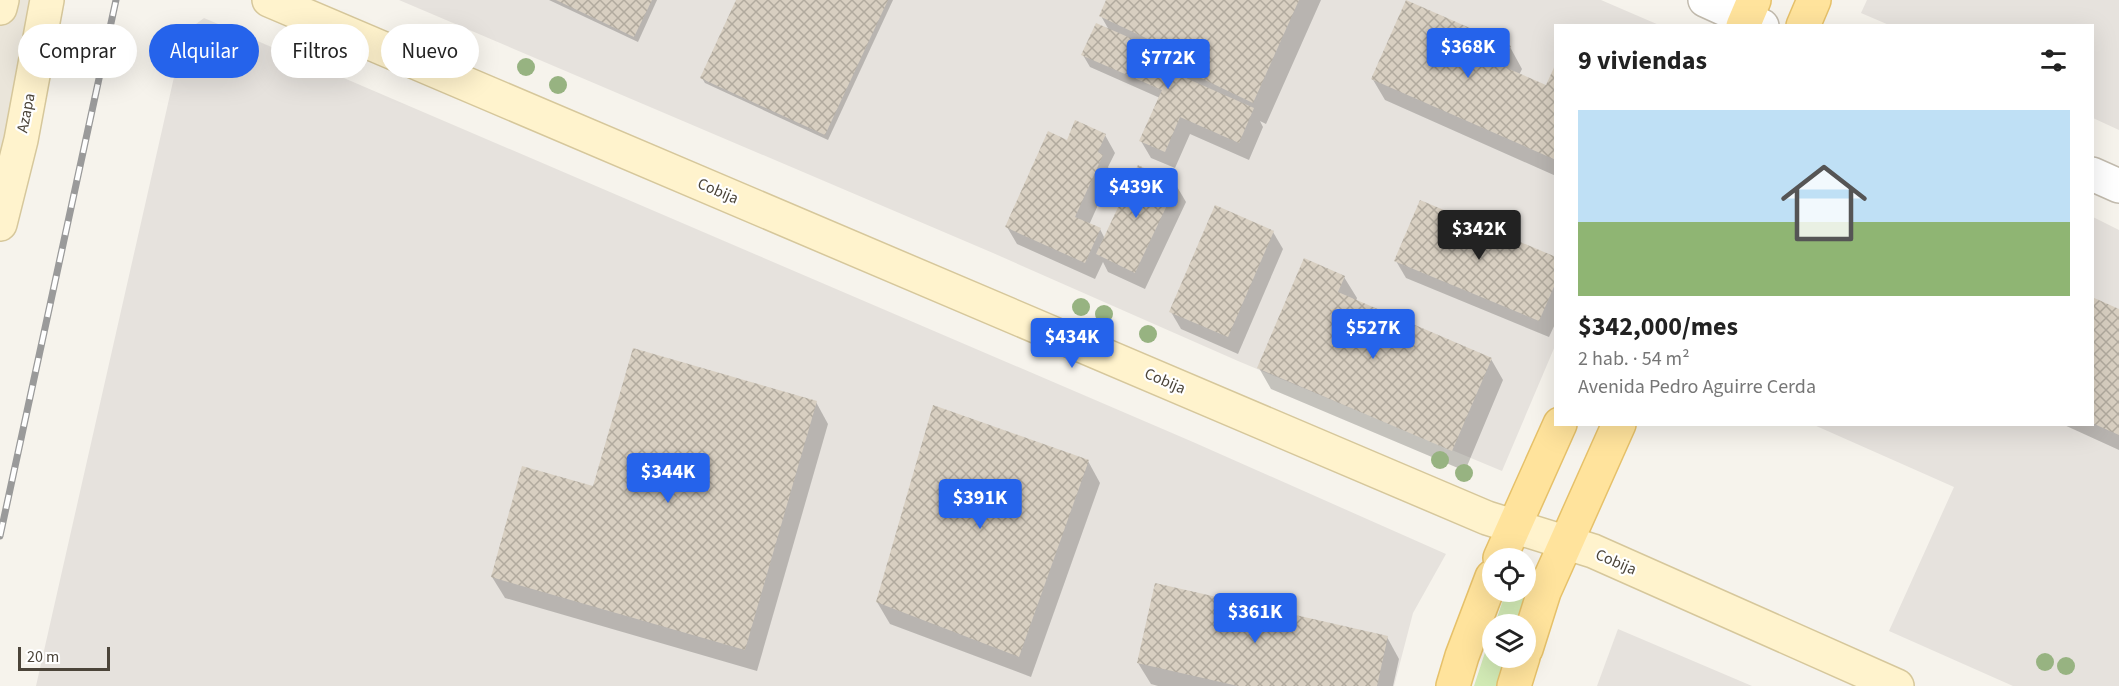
<!DOCTYPE html>
<html lang="es">
<meta charset="utf-8">
<style>
body{margin:0;font-family:"Source Sans 3",sans-serif;background:#f6f6f6;color:#222;height:100vh;display:flex;flex-direction:column;font-size:22px;white-space:nowrap}
*{box-sizing:border-box;margin:0}
p{font-size:20px;color:#767676}
.icon{flex:none;width:33px;height:33px;fill:none;stroke:currentColor;stroke-width:2;stroke-linecap:round;stroke-linejoin:round}
.map{position:relative;flex:1;overflow:hidden}
.drawer{position:absolute;left:1554px;top:24px;width:540px;height:402px;display:flex;flex-direction:column;background:#fff;border-radius:0px;box-shadow:0 6px 24px #0002}
.drawer>*{flex:none}
.hud{position:absolute;left:18px;top:24px;width:570px;height:54px;display:flex;gap:12px}
.buttons{position:absolute;left:1482px;top:548px;display:grid;gap:12px}
.buttons a{display:grid;place-items:center;width:54px;height:54px;border-radius:50%;background:#fff;box-shadow:0 6px 24px #0002;font-size:30px}
.scale{position:absolute;left:18px;bottom:15px;width:92px;box-sizing:border-box;padding-left:6px;border:3px solid #4b4439;border-top:0;font-size:16px;line-height:21px;white-space:nowrap;color:#4b4439;-webkit-text-stroke:4px #fff;paint-order:stroke}
.price{position:absolute;translate:-50% -51px;padding:0 14px;border-radius:6px;background:#2563eb;color:#fff;font-size:20px;line-height:39px;filter:drop-shadow(0 2px 3px #0008)}
.price::after{content:'';position:absolute;left:50%;top:36px;width:18px;height:14px;margin-left:-9px;background:inherit;clip-path:polygon(0 0,100% 0,50% 100%)}
.price.selected{background:#222;color:#fff}
ul{padding:0;list-style:none}
li{display:grid;align-content:center;gap:12px;height:318px;padding:0 24px}
li span{display:grid;place-items:center;height:186px;border-radius:0px;color:#555}
li>.icon{margin-inline-start:auto}
span .icon{width:108px;height:108px;fill:#fffc;stroke-width:1}
li b{font-size:26px}
h2{display:flex;justify-content:space-between;align-items:center;height:72px;padding:0 24px;font-size:26px}
.pill{padding:0 21px;border-radius:27px;background:#fff;box-shadow:0 6px 24px #0002;font-size:21px;line-height:54px}
.pill.selected{background:#2563eb;color:#fff}
.map>svg:first-child{display:block}
</style>
<div class="map">
<svg width="2119" height="686" viewBox="0 0 2119 686">
<defs>
<pattern id="building-cross-hatch" width="8" height="8" patternUnits="userSpaceOnUse" patternTransform="scale(1.5)"><rect width="8" height="8" fill="#d8cfc1"/><path d="M0 0l8 8M0 8l8-8" fill="none" stroke="#b1aa9e"/></pattern>
</defs>
<rect width="100%" height="100%" fill="#f6f3ec"/>
<path fill="#eae5da" d="M0 0H38L0 209Z"/>
<g fill="#e6e2dd">
<path d="M399 0H1601L1659 25 1556 26 1555 346 1502 471 1238 361 993 253Z"/>
<path d="M1867 0H2119V130L2093 118 2092 26 1889 25 1861 13Z"/>
<path d="M204 18 1193 442 1446 554 1413 613 1394 686H36L184 33Z"/>
<path d="M2093 217 2119 230V686H2013L1889 631 1954 487 1814 425 2092 424Z"/>
<path d="M1618 629 1752 686H1597Z"/>
</g>
<g fill="#d2eab5">
<path d="M1512 592 1527 596 1521 624H1495L1504 597Z"/>
<path d="M1492 631V657H1509L1499 686H1474Z"/>
</g>
<g fill="#0003" fill-rule="evenodd">
<path d="M549 0H657L638 42Z"/>
<path d="M738 0H893L828 140 705 83 702 78Z"/>
<path d="M1108 0H1321L1266 124 1260 121 1263 127 1249 160 1190 134 1175 168 1151 158 1141 141 1160 98 1090 67 1083 55 1109 30 1101 16ZM1182 71 1188 81 1179 77Z"/>
<path d="M1510 47 1522 69 1519 75 1547 87 1556 67V176L1385 100 1372 78Z"/>
<path d="M1105 135 1115 153 1108 167 1112 174 1089 225 1100 229 1105 239 1176 185 1186 202 1145 289 1108 272 1103 262 1095 279 1017 244 1007 227 1068 142Z"/>
<path d="M1273 232 1283 249 1238 354 1181 329 1171 312Z"/>
<path d="M1556 259V322L1549 337 1406 278 1396 261Z"/>
<path d="M1344 277 1357 298 1356 301 1491 359 1503 380 1465 471 1271 389 1259 368Z"/>
<path d="M2092 299 2119 311V450L2062 424H2092Z"/>
<path d="M816 402 828 424 757 671 505 598 492 577 594 488Z"/>
<path d="M1088 461 1100 483 1031 677 890 624 877 602Z"/>
<path d="M1387 637 1399 659 1393 686H1158L1151 684 1138 663Z"/>
</g>
<g fill="url(#building-cross-hatch)">
<path d="M556 0H652L634 37Z"/>
<path d="M736 0H888L825 135 700 78Z"/>
<path d="M1106 0H1299L1253 103 1178 67 1184 56 1099 16Z"/>
<path d="M1406 0 1511 46 1502 66 1546 85 1556 63V160L1371 79Z"/>
<path d="M1096 23 1176 58 1170 71 1254 108 1239 143 1180 117 1165 152 1139 141 1162 90 1081 55Z"/>
<path d="M1075 120 1106 134 1098 152 1103 155 1075 217 1101 228 1085 263 1005 227 1048 131 1067 140Z"/>
<path d="M1138 165 1177 184 1135 273 1096 254Z"/>
<path d="M1420 200 1556 257V282L1539 321 1394 261Z"/>
<path d="M1215 205 1274 231 1228 337 1169 312Z"/>
<path d="M1304 258 1345 276 1338 292 1492 358 1452 451 1257 368Z"/>
<path d="M2092 297 2119 309V435L2092 423Z"/>
<path d="M633 348 817 401 745 650 491 577 522 466 593 486Z"/>
<path d="M933 405 1089 460 1019 657 876 602Z"/>
<path d="M1155 583 1388 636 1377 686H1238L1137 663Z"/>
</g>
<g fill="none" stroke-linecap="round" stroke-linejoin="round">
<defs>
<g id="street">
<path d="M1705 0 1762 26"/>
<path d="M2092 174 2119 186"/>
</g>
<g id="secondary">
<path d="M269 0 1487 518 1593 551 1897 686"/>
<path d="M0 8 2 0"/>
<path d="M0 224 21 140 47 0"/>
</g>
<g id="primary">
<path d="M1743 26 1754 0"/>
<path d="M1803 26 1814 0"/>
<path d="M1500 558 1560 424"/>
<path d="M1526 649 1544 592 1619 424"/>
<path d="M1453 686 1462 656 1492 577"/>
<path d="M1514 686 1523 657"/>
</g>
</defs>
<use href="#street" stroke="#c2bbae" stroke-width="36"/>
<use href="#secondary" stroke="#d6c79b" stroke-width="36"/>
<use href="#primary" stroke="#e6c16a" stroke-width="36"/>
<use href="#street" stroke="#fff" stroke-width="33"/>
<use href="#secondary" stroke="#fff3cd" stroke-width="33"/>
<use href="#primary" stroke="#ffe39c" stroke-width="33"/>
<defs>
<path id="rail" d="M0 536 116 0"/>
</defs>
<use href="#rail" stroke="#9a9a9a" stroke-width="7"/>
<use href="#rail" stroke="#fff" stroke-width="4.5" stroke-dasharray="14" stroke-linecap="butt"/>
</g>
<g fill="#97b381">
<circle cx="526" cy="67" r="9"/>
<circle cx="558" cy="85" r="9"/>
<circle cx="1081" cy="307" r="9"/>
<circle cx="1104" cy="314" r="9"/>
<circle cx="1148" cy="334" r="9"/>
<circle cx="1440" cy="460" r="9"/>
<circle cx="1464" cy="473" r="9"/>
<circle cx="2045" cy="662" r="9"/>
<circle cx="2066" cy="666" r="9"/>
</g>
<g text-anchor="middle" dominant-baseline="central" stroke-width="4.5" stroke-linejoin="round" paint-order="stroke">
<g font-size="16" fill="#4b4439" stroke="#fff">
<text transform="translate(26 113) rotate(-79)">Azapa</text>
<text transform="translate(718 191) rotate(23)">Cobija</text>
<text transform="translate(1165 381) rotate(23)">Cobija</text>
<text transform="translate(1616 562) rotate(23)">Cobija</text>
</g>
</g>
</svg>
<div class="buttons">
<a><svg class="icon" aria-label="locate" viewBox="0 0 24 24"><circle cx="12" cy="12" r="6"/><path d="M12 2v4M12 18v4M2 12h4M18 12h4"/></svg></a>
<a><svg class="icon" aria-label="layers" viewBox="0 0 24 24"><path d="M12 4l9 5-9 5-9-5zM3 14l9 5 9-5"/></svg></a>
</div>
<div class="scale">20 m</div>
<b class="price" style="left:1468px;top:79px">$368K</b>
<b class="price" style="left:1168px;top:90px">$772K</b>
<b class="price" style="left:1136px;top:219px">$439K</b>
<b class="price selected" style="left:1479px;top:261px">$342K</b>
<b class="price" style="left:1373px;top:360px">$527K</b>
<b class="price" style="left:1072px;top:369px">$434K</b>
<b class="price" style="left:668px;top:504px">$344K</b>
<b class="price" style="left:980px;top:530px">$391K</b>
<b class="price" style="left:1255px;top:644px">$361K</b>
<div class="hud">
<a class="pill">Comprar</a>
<a class="pill selected">Alquilar</a>
<a class="pill">Filtros</a>
<a class="pill">Nuevo</a>
</div>
<section class="drawer">
<h2>9 viviendas<svg class="icon" aria-label="filters" viewBox="0 0 24 24"><path d="M4 7h16M4 17h16"/><circle cx="9" cy="7" r="2"/><circle cx="15" cy="17" r="2"/></svg></h2>
<ul>
<li><span style="background:linear-gradient(#bfe0f5 60%,#8fb573 0)"><svg class="icon" aria-label="home" viewBox="0 0 24 24"><path d="M3 11l9-7 9 7M6 9v11h12V9"/></svg></span><div><b>$342,000/mes</b><p>2 hab. · 54 m²</p><p>Avenida Pedro Aguirre Cerda</p></div></li>
</ul>
</section>
</div>
